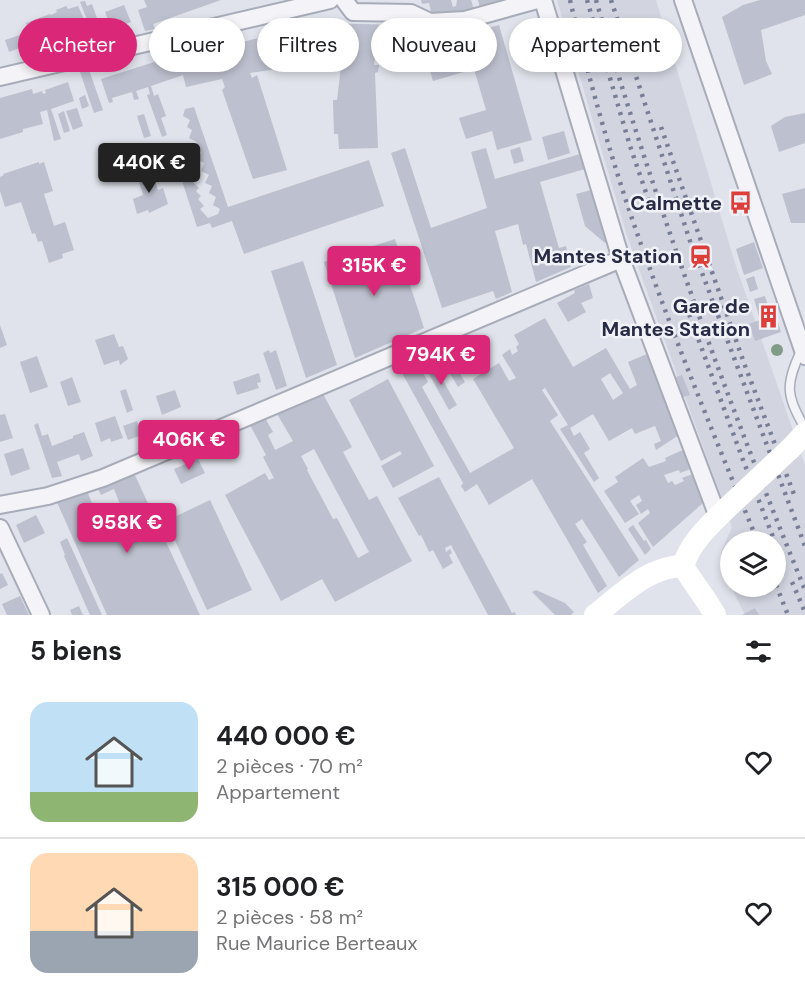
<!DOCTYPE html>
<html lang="fr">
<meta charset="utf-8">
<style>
body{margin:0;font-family:"DM Sans",sans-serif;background:#f6f6f6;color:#202124;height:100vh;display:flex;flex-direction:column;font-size:22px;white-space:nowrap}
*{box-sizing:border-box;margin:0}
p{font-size:20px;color:#757577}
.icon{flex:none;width:33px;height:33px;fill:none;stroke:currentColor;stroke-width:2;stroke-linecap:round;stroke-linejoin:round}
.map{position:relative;height:615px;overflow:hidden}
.details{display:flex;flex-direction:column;background:#fff;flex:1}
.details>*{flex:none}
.top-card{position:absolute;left:18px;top:18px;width:770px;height:54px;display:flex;gap:12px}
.tools{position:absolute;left:720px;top:531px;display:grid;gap:12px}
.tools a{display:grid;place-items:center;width:66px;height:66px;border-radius:50%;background:#fff;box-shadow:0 3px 9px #0003;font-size:30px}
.price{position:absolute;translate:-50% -51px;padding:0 14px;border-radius:6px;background:#db2777;color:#fff;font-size:20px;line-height:39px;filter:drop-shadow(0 2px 3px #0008)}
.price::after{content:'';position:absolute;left:50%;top:36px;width:18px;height:14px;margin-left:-9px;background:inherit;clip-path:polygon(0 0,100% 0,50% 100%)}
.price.active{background:#222;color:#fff}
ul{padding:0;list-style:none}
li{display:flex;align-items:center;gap:18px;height:150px;padding:0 30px}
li+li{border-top:2px solid #e0e0e0}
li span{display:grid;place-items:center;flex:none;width:168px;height:120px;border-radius:18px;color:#555}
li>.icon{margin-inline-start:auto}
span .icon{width:72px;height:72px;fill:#fffc;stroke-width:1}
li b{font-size:26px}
h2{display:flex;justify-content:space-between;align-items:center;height:72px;padding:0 30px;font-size:26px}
.pill{padding:0 21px;border-radius:27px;background:#fff;box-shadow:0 3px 9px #0003;font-size:21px;line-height:54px}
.pill.active{background:#db2777;color:#fff}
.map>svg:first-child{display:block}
</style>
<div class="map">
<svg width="805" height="615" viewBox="0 0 805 615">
<rect width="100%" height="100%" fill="#e0e3eb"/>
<path fill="#d2d5e0" d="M557 0H656L735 263 805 465V615H745L734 593 732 587 776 586V542H730V583L721 552 732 527 627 236Z"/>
<g fill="#bdc0ce" fill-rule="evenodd">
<path d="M144 0H221L153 24 155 29 145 31 138 10 147 7Z"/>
<path d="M421 0H451L453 7 456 6 457 0H471L475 13 432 17 429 3 422 4Z"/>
<path d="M478 0H518L481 11Z"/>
<path d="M760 0H805V15L761 30 766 61 772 74 744 85 722 17 743 5Z"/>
<path d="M85 1 87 6 92 4 98 21 103 19 107 29 93 34 80 2Z"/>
<path d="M124 5 131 22 118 27 116 23 110 25 105 12Z"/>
<path d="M66 6 68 9 78 6 87 26 77 30 78 32 61 38 58 33 9 52 5 40 29 32 26 23 50 14 51 15 57 12 56 10Z"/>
<path d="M318 23 404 25 415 61 386 60V57H375L374 65H379L378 72 375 73 378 148 339 149 338 134H334L333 100H337L342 58H330L294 68 280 31Z"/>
<path d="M499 25 532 140 497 150 492 131 466 139 459 118 486 110 474 69 433 81 423 47Z"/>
<path d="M266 36 276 69 250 73 252 78 257 75 287 170 253 179 222 90 225 87 222 79 186 87 183 75 151 86 154 96 158 94 166 116 161 118 167 135 162 137 147 95 150 94 148 87 136 91 139 99 134 100 132 92 112 98 113 102 109 103 101 79 176 55 178 59Z"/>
<path d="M88 67 103 110 94 113 79 69Z"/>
<path d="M68 82 74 101 51 109 61 139 54 141 47 110 40 112 43 124 23 129V132L0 139V98L32 89 33 94 42 91 43 94 46 93 45 90Z"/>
<path d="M85 95 89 106 82 109 79 98Z"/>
<path d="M194 107 228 207 369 160 384 206 244 254 232 221 212 228 210 223 197 227 182 181 190 179 199 188 196 191 201 196 198 199 204 206 200 209 208 218 218 214 220 209 213 205 216 197 209 193 212 186 205 183 209 175 201 171 204 163 198 160 201 152 194 149 197 142 189 138 192 130 187 127 190 120 183 116 185 109Z"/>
<path d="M77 108 83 126 73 130 66 111Z"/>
<path d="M64 111 70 131 64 133 58 114Z"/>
<path d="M805 113V143L779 152 771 126 785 117Z"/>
<path d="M144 114 151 136 144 138 137 116Z"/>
<path d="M564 131 570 153 548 160 542 137Z"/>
<path d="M520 147 524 161 514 164 510 150Z"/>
<path d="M405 148 431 228 487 208 471 152 486 148 495 179 580 154 585 169 540 182 559 248 566 246 571 267 536 282 526 244 523 245 518 224 495 231 512 292 496 299 493 291 442 308 391 153Z"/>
<path d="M39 162V164L44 162 53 191 44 194 54 226 65 222 74 250 62 254 63 258 49 263 42 241 38 242 35 233 32 234 21 202 5 207 0 191V177L4 175 3 174Z"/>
<path d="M151 169 158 190 163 188 168 204 149 213 148 210 137 214 133 199 143 195 137 175Z"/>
<path d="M805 188V223H791L782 194Z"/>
<path d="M591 190 607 240 605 243 585 226 576 194Z"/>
<path d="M395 239 424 328 355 358 324 262Z"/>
<path d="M754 242 763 268 744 275 736 249Z"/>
<path d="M303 261 337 365 306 378 271 271Z"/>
<path d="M754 276 758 289 750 292 746 279Z"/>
<path d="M589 284 593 298 581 303 586 312 568 322 557 303 575 293 574 290Z"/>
<path d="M765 296 768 306 772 304 781 332 755 341 749 324 760 320 754 299Z"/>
<path d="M545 318 573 367 606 348 630 389 637 385 628 362 647 354 679 435 656 450 654 444 661 441 655 426 635 434 632 428 609 441 593 414 570 428 574 436 580 432 590 449 584 453 599 478 594 482 560 429 568 425 545 388 542 390 558 415 550 421 639 560 619 577 582 519 575 524 587 542 583 545 607 586 598 593 532 479 489 505 477 484 465 492 461 486 463 483 397 364 406 359 413 371 420 367 428 382 422 387 470 473 514 448 473 379 499 363 509 381 516 378 502 355 510 349 512 355 518 351 516 347 519 344 514 335ZM610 373 623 393 613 400 601 379Z"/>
<path d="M0 325 7 345 0 348Z"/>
<path d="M114 334 119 347 123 346 128 359 120 365 119 360 104 365 95 340Z"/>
<path d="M269 350 270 353 276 350 287 386 276 390 263 353Z"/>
<path d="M448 354 465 382 458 387 441 358Z"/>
<path d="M37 356 48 387 30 393 20 362Z"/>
<path d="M433 363 457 405 449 410 425 367Z"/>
<path d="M259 373 261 382 257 383 259 388 237 395 233 382Z"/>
<path d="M682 375 690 395 683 397 676 377Z"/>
<path d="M72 377 81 402 68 406 60 382Z"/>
<path d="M388 379 434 466 393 488 381 466 402 454 400 451 381 461 349 400Z"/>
<path d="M126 389 133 410 127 413 120 391Z"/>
<path d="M175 390 181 407 162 415 156 396Z"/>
<path d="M323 394 352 447 343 452 369 500 377 496 412 561 335 602 322 579 281 601 225 495 265 473 269 480 274 478 263 457 266 455 250 425 265 418 273 432 268 435 275 450 293 441 277 414ZM314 449 369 552 358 558 337 518 333 519 307 470 308 469 301 456Z"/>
<path d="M5 414 13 438 0 442V415Z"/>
<path d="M115 416 123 438 111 442 110 438 101 442 95 423Z"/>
<path d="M137 421 142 435 128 440 123 426Z"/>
<path d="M38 423 42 436 48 434 52 446 73 438V436L84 432 93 456 81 461 79 454 57 462 62 476 52 478 34 425Z"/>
<path d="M23 448 30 469 11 476 4 454Z"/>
<path d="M685 449 693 468 680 473 679 470 664 475 668 483 672 481 675 485 684 481 682 478 695 473 705 496 703 503 653 547 638 523 650 513 648 509 641 514 636 505 642 501 639 495 630 501 639 514 625 523 604 491 618 482 615 477 643 458 649 467 666 461 665 458Z"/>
<path d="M198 459 205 473 181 484 174 469Z"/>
<path d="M134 473 146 499 200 615H107L56 500 87 491 99 520 122 509 114 489 101 495 98 489Z"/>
<path d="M439 477 512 613 515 612 516 615H488L451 545 445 548 446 552 450 549 452 553 449 555 453 563 443 569 433 550 429 552 421 535 419 536 398 498Z"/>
<path d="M210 500 252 590 207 610 166 521Z"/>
<path d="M36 515 45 533 24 543 16 525Z"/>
<path d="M633 525 644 541 646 540 651 549 645 555 628 529Z"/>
<path d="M67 538 73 551 102 615H90L64 556 65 555 60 542Z"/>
<path d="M2 573 8 585 0 589V574Z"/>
<path d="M536 590 565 603 574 612 571 615H555L532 592Z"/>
<path d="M20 596 29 615H7L2 604Z"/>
<path d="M79 606 83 615H72L70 610Z"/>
<path d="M755 608 759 615H742Z"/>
</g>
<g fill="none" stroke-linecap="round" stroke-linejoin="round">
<defs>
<path id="service" d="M801 351C785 384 786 397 805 428"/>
<g id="minor">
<path d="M344 0 353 12 411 13 430 22 465 20 537 0"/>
<path d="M543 0 621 259 718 517"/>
<path d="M683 0 805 356"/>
<path d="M0 77 330 0"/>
<path d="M0 505 48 496 103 478 621 259"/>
<path d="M0 528 41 615"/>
</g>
</defs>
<use href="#service" stroke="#a8acb9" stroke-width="11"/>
<use href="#minor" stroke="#a8acb9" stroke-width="20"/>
<use href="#service" stroke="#f4f4f8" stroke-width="8"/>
<use href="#minor" stroke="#f4f4f8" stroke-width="16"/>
<g stroke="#fff" stroke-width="22">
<path d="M791 448 805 433"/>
<path d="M683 566C691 541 710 525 727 508"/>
<path d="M683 566C693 583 706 598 715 615"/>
<path d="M595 615C621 595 649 566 683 566"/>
</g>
<g stroke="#787e96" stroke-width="4.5" stroke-dasharray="3 6" stroke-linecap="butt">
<path d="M570 0C591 87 615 174 646 258 680 353 719 448 758 542"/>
<path d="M587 0 630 146 653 213"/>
<path d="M596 0C654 201 726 397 805 590"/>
<path d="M611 0 690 241 805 546"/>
<path d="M661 127 744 363 795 497"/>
<path d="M686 306 743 460 775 542"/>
<path d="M792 582 805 612"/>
<path d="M776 585 788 615"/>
</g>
<path stroke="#fff" stroke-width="22" d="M727 508 791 448"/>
</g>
<circle fill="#819c86" cx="777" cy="350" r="6"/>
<defs>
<symbol id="bus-bare" viewBox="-9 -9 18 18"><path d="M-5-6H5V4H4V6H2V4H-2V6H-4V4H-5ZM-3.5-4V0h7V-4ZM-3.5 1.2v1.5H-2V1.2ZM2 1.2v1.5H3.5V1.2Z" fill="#dc3e39" stroke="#f0f2f8" stroke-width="2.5" paint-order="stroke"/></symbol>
<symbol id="station-bare" viewBox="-9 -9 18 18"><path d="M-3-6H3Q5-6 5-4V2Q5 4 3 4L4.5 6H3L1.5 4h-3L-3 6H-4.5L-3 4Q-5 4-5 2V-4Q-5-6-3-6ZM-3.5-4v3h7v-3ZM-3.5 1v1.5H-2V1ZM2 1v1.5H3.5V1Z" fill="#dc3e39" stroke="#f0f2f8" stroke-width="2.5" paint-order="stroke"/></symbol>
<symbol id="building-bare" viewBox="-9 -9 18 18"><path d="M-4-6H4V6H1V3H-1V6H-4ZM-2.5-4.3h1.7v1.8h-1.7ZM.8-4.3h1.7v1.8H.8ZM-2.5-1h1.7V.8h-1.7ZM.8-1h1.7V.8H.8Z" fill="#dc3e39" stroke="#f0f2f8" stroke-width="2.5" paint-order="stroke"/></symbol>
</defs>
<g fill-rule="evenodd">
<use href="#bus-bare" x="724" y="186" width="33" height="33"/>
<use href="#station-bare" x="684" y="240" width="33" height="33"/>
<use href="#building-bare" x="752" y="300" width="33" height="33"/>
</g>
<g text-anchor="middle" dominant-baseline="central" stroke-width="5" stroke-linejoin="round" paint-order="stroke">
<g font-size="20" font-weight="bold" fill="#272c44" stroke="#f0f2f8" text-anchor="end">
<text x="722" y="203">Calmette</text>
<text x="682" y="256">Mantes Station</text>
<text x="750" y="306">Gare de<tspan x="750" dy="23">Mantes Station</tspan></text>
</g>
</g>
</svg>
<div class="tools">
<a><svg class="icon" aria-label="layers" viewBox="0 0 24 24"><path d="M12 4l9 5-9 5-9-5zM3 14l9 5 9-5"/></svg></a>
</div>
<b class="price active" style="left:149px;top:194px">440K €</b>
<b class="price" style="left:374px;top:297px">315K €</b>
<b class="price" style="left:441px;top:386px">794K €</b>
<b class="price" style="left:189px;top:471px">406K €</b>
<b class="price" style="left:127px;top:554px">958K €</b>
<div class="top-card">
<a class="pill active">Acheter</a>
<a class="pill">Louer</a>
<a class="pill">Filtres</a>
<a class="pill">Nouveau</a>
<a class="pill">Appartement</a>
</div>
</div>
<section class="details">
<h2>5 biens<svg class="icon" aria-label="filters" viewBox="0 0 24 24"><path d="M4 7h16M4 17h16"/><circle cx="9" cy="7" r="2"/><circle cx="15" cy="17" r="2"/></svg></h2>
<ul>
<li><span style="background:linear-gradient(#bfe0f5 75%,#8fb573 0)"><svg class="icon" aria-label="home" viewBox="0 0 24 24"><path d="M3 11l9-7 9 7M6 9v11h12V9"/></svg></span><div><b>440 000 €</b><p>2 pièces · 70 m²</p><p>Appartement</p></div><svg class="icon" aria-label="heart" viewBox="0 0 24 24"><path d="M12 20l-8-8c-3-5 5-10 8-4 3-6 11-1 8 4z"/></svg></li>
<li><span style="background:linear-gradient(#ffd9b3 65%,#9aa5b1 0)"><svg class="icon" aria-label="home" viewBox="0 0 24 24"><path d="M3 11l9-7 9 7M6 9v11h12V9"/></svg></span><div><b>315 000 €</b><p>2 pièces · 58 m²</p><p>Rue Maurice Berteaux</p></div><svg class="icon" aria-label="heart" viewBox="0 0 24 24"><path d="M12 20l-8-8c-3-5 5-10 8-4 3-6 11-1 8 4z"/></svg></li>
</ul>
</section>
